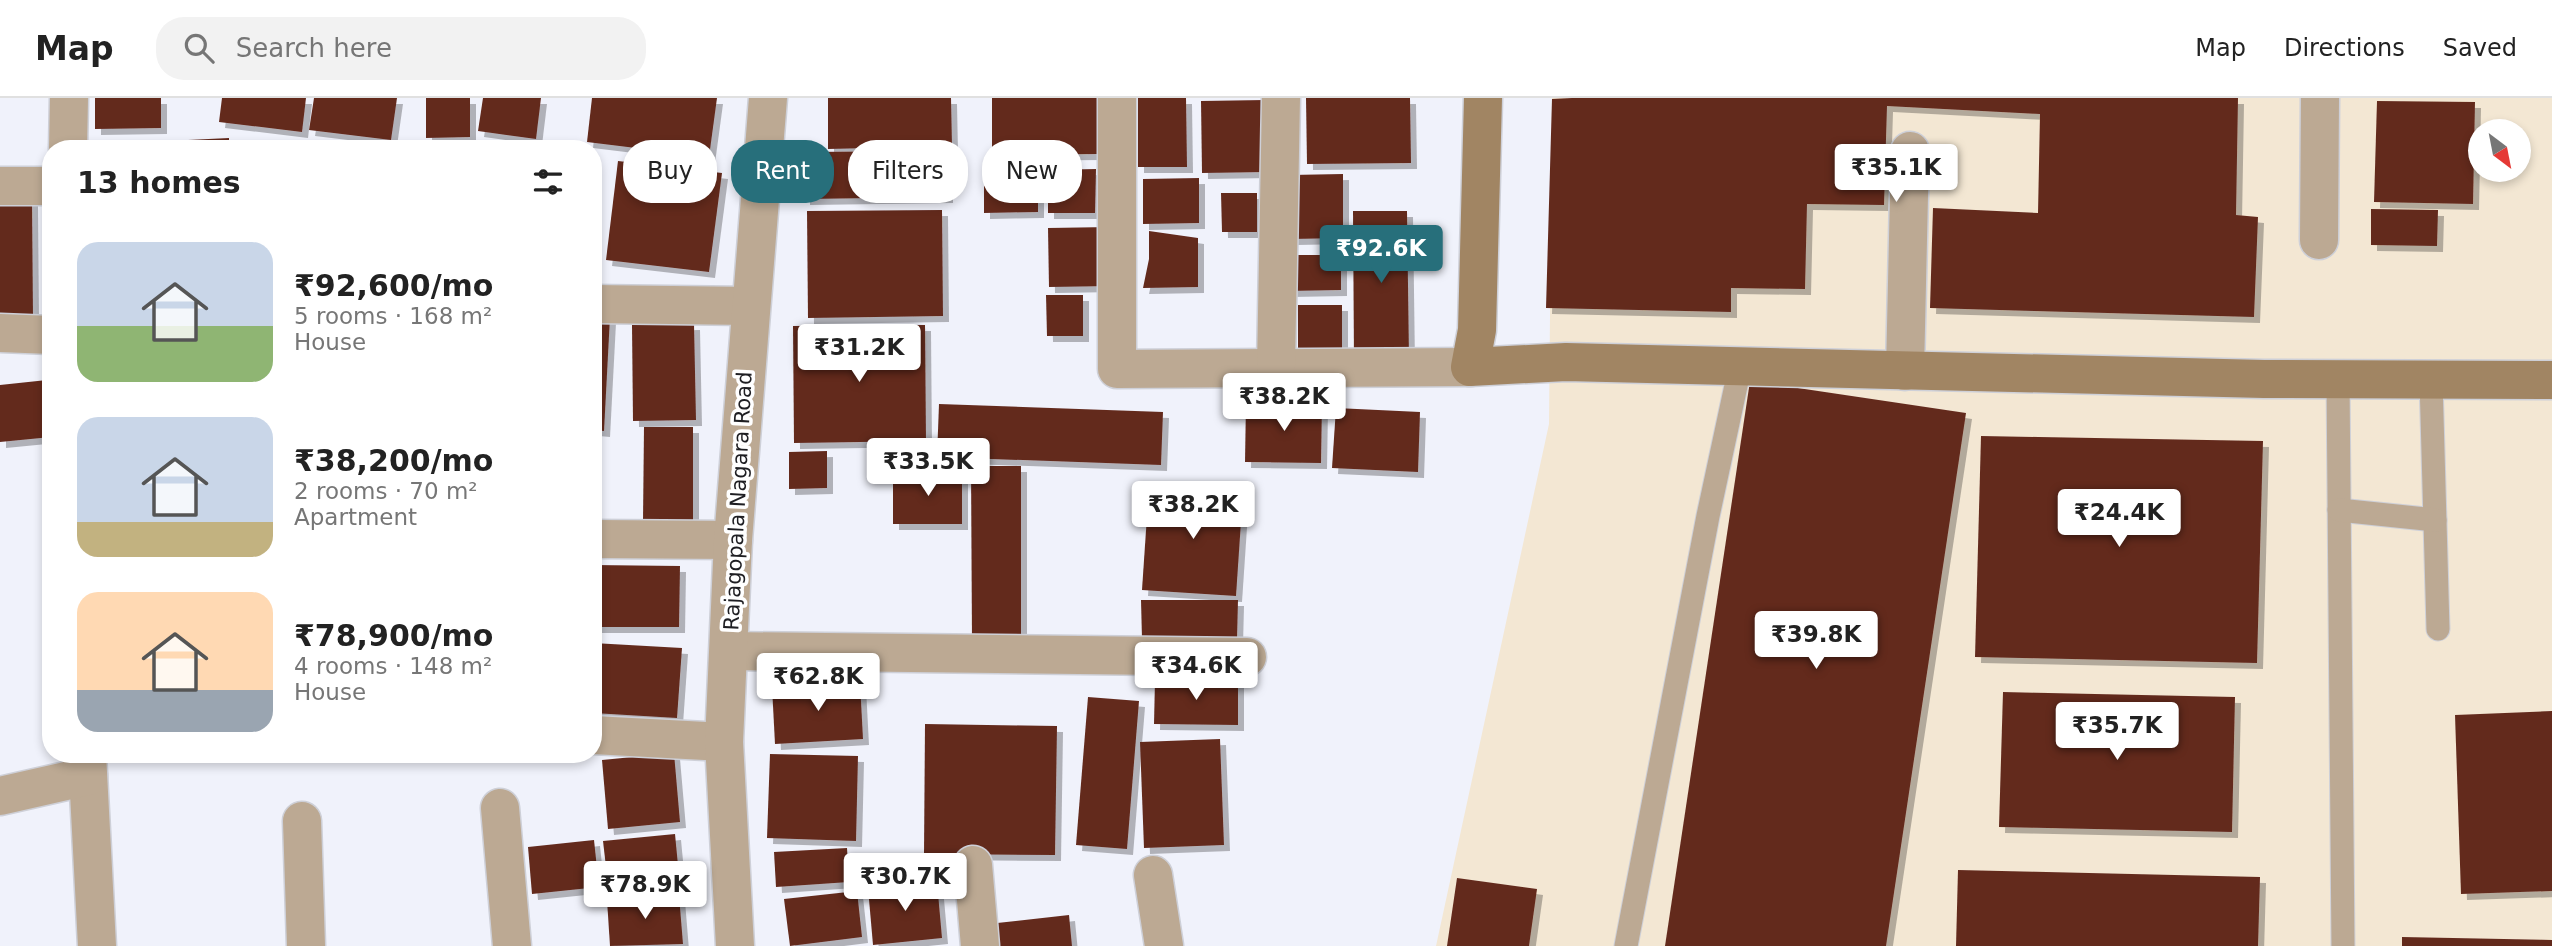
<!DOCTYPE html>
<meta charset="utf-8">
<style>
body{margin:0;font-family:"DejaVu Sans",sans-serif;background:#f2f2f2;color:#222;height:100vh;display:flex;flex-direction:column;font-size:26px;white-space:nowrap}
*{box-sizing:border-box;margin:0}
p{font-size:23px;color:#767676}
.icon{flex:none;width:38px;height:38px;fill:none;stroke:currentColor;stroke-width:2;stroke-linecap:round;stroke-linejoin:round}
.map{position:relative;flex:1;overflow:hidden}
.drawer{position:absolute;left:42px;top:42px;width:560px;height:623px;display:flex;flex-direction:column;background:#fff;border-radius:28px;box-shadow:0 4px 10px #0003}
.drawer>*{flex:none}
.top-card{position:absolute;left:623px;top:42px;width:665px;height:63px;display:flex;gap:14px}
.needle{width:46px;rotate:148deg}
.buttons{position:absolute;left:2468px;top:21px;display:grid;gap:14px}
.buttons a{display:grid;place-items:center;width:63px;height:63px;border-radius:50%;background:#fff;box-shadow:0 4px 10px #0003;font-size:35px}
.price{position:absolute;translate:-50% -60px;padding:0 16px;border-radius:7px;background:#fff;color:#222;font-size:23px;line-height:46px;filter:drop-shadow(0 2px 4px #0008)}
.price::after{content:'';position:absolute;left:50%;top:42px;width:21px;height:16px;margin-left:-10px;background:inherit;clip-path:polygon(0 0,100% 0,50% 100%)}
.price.on{background:#276f7b;color:#fff}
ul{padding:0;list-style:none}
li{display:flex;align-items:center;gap:21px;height:175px;padding:0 35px}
li span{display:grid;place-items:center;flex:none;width:196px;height:140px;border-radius:21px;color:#555}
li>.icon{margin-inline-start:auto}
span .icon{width:84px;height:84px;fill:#fffc;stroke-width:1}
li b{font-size:30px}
h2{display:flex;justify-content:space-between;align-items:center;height:84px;padding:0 35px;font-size:30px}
.chip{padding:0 24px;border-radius:28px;background:#fff;box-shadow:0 4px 10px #0003;font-size:24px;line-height:63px}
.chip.on{background:#276f7b;color:#fff}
header{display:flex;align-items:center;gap:42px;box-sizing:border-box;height:98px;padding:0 35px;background:#fff;border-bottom:2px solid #e0e0e0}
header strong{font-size:33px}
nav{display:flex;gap:38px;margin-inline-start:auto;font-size:24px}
.search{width:490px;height:63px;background:#f2f2f2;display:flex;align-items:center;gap:18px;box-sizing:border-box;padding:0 24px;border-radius:28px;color:#767676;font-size:26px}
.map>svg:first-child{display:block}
</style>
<header>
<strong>Map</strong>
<div class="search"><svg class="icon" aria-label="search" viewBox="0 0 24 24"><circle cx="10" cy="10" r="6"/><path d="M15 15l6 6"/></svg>Search here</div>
<nav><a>Map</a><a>Directions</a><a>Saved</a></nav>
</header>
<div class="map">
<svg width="2552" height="848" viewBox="0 0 2552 848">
<defs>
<filter id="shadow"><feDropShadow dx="6" dy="6" stdDeviation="0" flood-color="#0004"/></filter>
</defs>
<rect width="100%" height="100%" fill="#f0f2fb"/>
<path fill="#f3e7d3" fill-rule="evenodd" d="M1552 0H2552V848H1436L1549 326ZM2480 33H2518V72H2480Z"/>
<g fill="#642b1f" filter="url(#shadow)">
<path d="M95 0H161V30L95 31Z"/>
<path d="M222 0H306L302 34 219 24Z"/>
<path d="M314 0H397L391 42 309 32Z"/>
<path d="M426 0H470V39L426 40Z"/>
<path d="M483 0H541L536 41 478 33Z"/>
<path d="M592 0H717L709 59 587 44Z"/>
<path d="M828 0H951L952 48 828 51Z"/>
<path d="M992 0H1099V56L992 57Z"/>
<path d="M1138 0H1186L1187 69H1138Z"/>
<path d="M1306 0H1410L1411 65 1307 66Z"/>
<path d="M1572 0H2238L2236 117 2258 119 2254 219 1930 210 1933 110 2038 115 2040 16 1887 8 1884 107 1807 106 1805 191 1731 190V214L1546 210 1552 1Z"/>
<path d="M1265 2 1266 74 1202 75 1201 3Z"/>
<path d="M2377 3 2475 4 2473 106 2374 104Z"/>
<path d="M229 40V51H86V47Z"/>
<path d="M323 43 391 46 390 51H323Z"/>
<path d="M947 53V99L804 101 803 54Z"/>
<path d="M618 63 722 75 709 174 606 162Z"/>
<path d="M1096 71 1095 115H1048V72Z"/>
<path d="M1343 76V140L1291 141 1290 77Z"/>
<path d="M1199 80V125L1143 126V81Z"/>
<path d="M1038 83V114L984 115V84Z"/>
<path d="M1221 95H1257V134H1222Z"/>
<path d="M0 102H32L33 218 0 219Z"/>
<path d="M2371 111 2438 112 2437 148 2371 147Z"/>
<path d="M942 112 943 218 808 220 807 113Z"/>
<path d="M1353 113H1407L1409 261 1354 262Z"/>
<path d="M1110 129 1111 188 1049 189 1048 130Z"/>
<path d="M1149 133 1198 140V189L1143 190 1149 161Z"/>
<path d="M1285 157H1341V192L1286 193Z"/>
<path d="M1046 197H1083V238H1047Z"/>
<rect x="1298" y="207" width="44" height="55"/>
<path d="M593 218 610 219 604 333 593 332Z"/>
<path d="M694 226 696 322 633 323 632 227Z"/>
<path d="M925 227 926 343 794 345 793 228Z"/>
<path d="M47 282 51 339 0 344V287Z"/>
<path d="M1750 283 1966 315 1886 848H1665Z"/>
<path d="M1246 304 1322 305 1321 365 1245 364Z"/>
<path d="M939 306 1163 314 1161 367 937 359Z"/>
<path d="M1336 310 1420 314 1418 374 1332 370Z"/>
<path d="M644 329H693V424L643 423Z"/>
<path d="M1981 338 2263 343 2257 565 1975 559Z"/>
<path d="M827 353V390L789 391V354Z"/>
<path d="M971 368H1021V542L972 543Z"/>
<rect x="893" y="375" width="69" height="51"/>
<path d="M1149 388 1243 394 1236 498 1142 492Z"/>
<path d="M593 467 680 468 679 529H593Z"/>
<path d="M1141 502H1238L1237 541H1142Z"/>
<path d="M593 545 682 550 677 620 593 615Z"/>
<path d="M1155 582H1238V627L1154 626Z"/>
<path d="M860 584 863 641 775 646 772 589Z"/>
<path d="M2003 594 2235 599 2232 734 1999 729Z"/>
<path d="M1088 599 1139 603 1127 751 1076 747Z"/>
<path d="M2552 613V793L2461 796 2455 617Z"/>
<path d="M925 626 1057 628 1055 757 924 756Z"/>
<path d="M1220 641 1224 747 1144 750 1140 644Z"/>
<path d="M674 655 680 724 608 731 602 662Z"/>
<path d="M770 656 858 658 856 743 767 740Z"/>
<path d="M675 736 680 788 609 795 603 743Z"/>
<path d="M594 742 599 789 532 796 528 749Z"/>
<path d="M847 750 849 784 776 789 774 754Z"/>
<path d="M1958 772 2260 779 2258 848H1956Z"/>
<path d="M1457 780 1537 791 1529 848H1447Z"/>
<path d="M937 784 942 840 873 847 868 790Z"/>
<path d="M857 793 862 839 790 848 784 801Z"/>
<path d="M679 797 683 846 610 848 607 802Z"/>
<path d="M1069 817 1072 848H990L988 826Z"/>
<path d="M2402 839 2552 842V848H2402Z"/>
</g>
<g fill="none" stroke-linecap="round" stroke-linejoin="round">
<defs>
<g id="service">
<path d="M2338 282 2343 848"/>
<path d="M2431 282 2438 531"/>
<path d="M2339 412 2435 422"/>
<path d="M1626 848 1708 418 1740 269"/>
</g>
<g id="minor">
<path d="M1117 0V271L1470 269"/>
<path d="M68 51 69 0"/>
<path d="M0 88H51"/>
<path d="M2319 142 2320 0"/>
<path d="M593 206 750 208"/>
<path d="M0 235 51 237"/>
<path d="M1276 269 1281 0"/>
<path d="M1905 273 1910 53"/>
<path d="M593 441 733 442"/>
<path d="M730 553 1247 559"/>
<path d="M593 637 724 644"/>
<path d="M87 656 97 848"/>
<path d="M0 698 88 678"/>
<path d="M500 710 512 848"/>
<path d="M302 723 306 848"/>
<path d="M973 767 980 848"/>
<path d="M1153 777 1164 848"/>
</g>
<path id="tertiary" d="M735 848 724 644 733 442 768 0"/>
<path id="secondary" d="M1483 0 1477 232 1470 269 1566 264 2264 281 2552 282"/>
</defs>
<use href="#service" stroke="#ced0d8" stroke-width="25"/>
<use href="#minor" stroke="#ced0d8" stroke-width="41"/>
<use href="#tertiary" stroke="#ced0d8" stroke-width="41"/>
<use href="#secondary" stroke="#ced0d8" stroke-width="41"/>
<use href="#service" stroke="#bca993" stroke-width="23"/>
<use href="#minor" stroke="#bca993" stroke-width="38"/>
<use href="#tertiary" stroke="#bca993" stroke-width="38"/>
<use href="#secondary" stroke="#a18563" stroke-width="38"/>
</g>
<g text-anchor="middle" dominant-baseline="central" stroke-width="7" stroke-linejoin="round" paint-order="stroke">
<g font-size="21" fill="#1e1e22" stroke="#fff">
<text transform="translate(738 403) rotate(-87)">Rajagopala Nagara Road</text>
</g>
</g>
</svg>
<div class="buttons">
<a><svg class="needle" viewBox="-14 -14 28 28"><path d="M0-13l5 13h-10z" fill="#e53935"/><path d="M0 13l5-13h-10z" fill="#767676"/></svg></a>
</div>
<b class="price" style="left:1896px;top:106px">₹35.1K</b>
<b class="price on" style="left:1381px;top:187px">₹92.6K</b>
<b class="price" style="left:859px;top:286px">₹31.2K</b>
<b class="price" style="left:1284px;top:335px">₹38.2K</b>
<b class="price" style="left:928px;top:400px">₹33.5K</b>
<b class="price" style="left:1193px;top:443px">₹38.2K</b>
<b class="price" style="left:2119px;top:451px">₹24.4K</b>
<b class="price" style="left:1816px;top:573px">₹39.8K</b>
<b class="price" style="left:1196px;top:604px">₹34.6K</b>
<b class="price" style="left:818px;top:615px">₹62.8K</b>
<b class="price" style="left:2117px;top:664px">₹35.7K</b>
<b class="price" style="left:905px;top:815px">₹30.7K</b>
<b class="price" style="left:645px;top:823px">₹78.9K</b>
<div class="top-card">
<a class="chip">Buy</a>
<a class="chip on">Rent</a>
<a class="chip">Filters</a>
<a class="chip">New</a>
</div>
<section class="drawer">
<h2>13 homes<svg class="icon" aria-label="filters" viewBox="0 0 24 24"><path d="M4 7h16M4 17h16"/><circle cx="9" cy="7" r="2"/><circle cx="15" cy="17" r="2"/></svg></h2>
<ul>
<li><span style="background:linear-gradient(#c9d6e8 60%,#8fb573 0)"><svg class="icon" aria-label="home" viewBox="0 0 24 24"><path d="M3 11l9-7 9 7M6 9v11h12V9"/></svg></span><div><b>₹92,600/mo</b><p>5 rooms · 168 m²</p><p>House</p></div></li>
<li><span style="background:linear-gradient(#c9d6e8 75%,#c2b280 0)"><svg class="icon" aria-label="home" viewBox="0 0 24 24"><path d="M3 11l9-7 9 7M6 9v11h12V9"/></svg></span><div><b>₹38,200/mo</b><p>2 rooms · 70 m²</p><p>Apartment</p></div></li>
<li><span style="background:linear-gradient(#ffd9b3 70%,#9aa5b1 0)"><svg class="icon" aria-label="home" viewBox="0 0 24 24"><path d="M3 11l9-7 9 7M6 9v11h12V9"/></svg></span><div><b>₹78,900/mo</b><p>4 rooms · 148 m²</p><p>House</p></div></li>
</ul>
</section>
</div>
